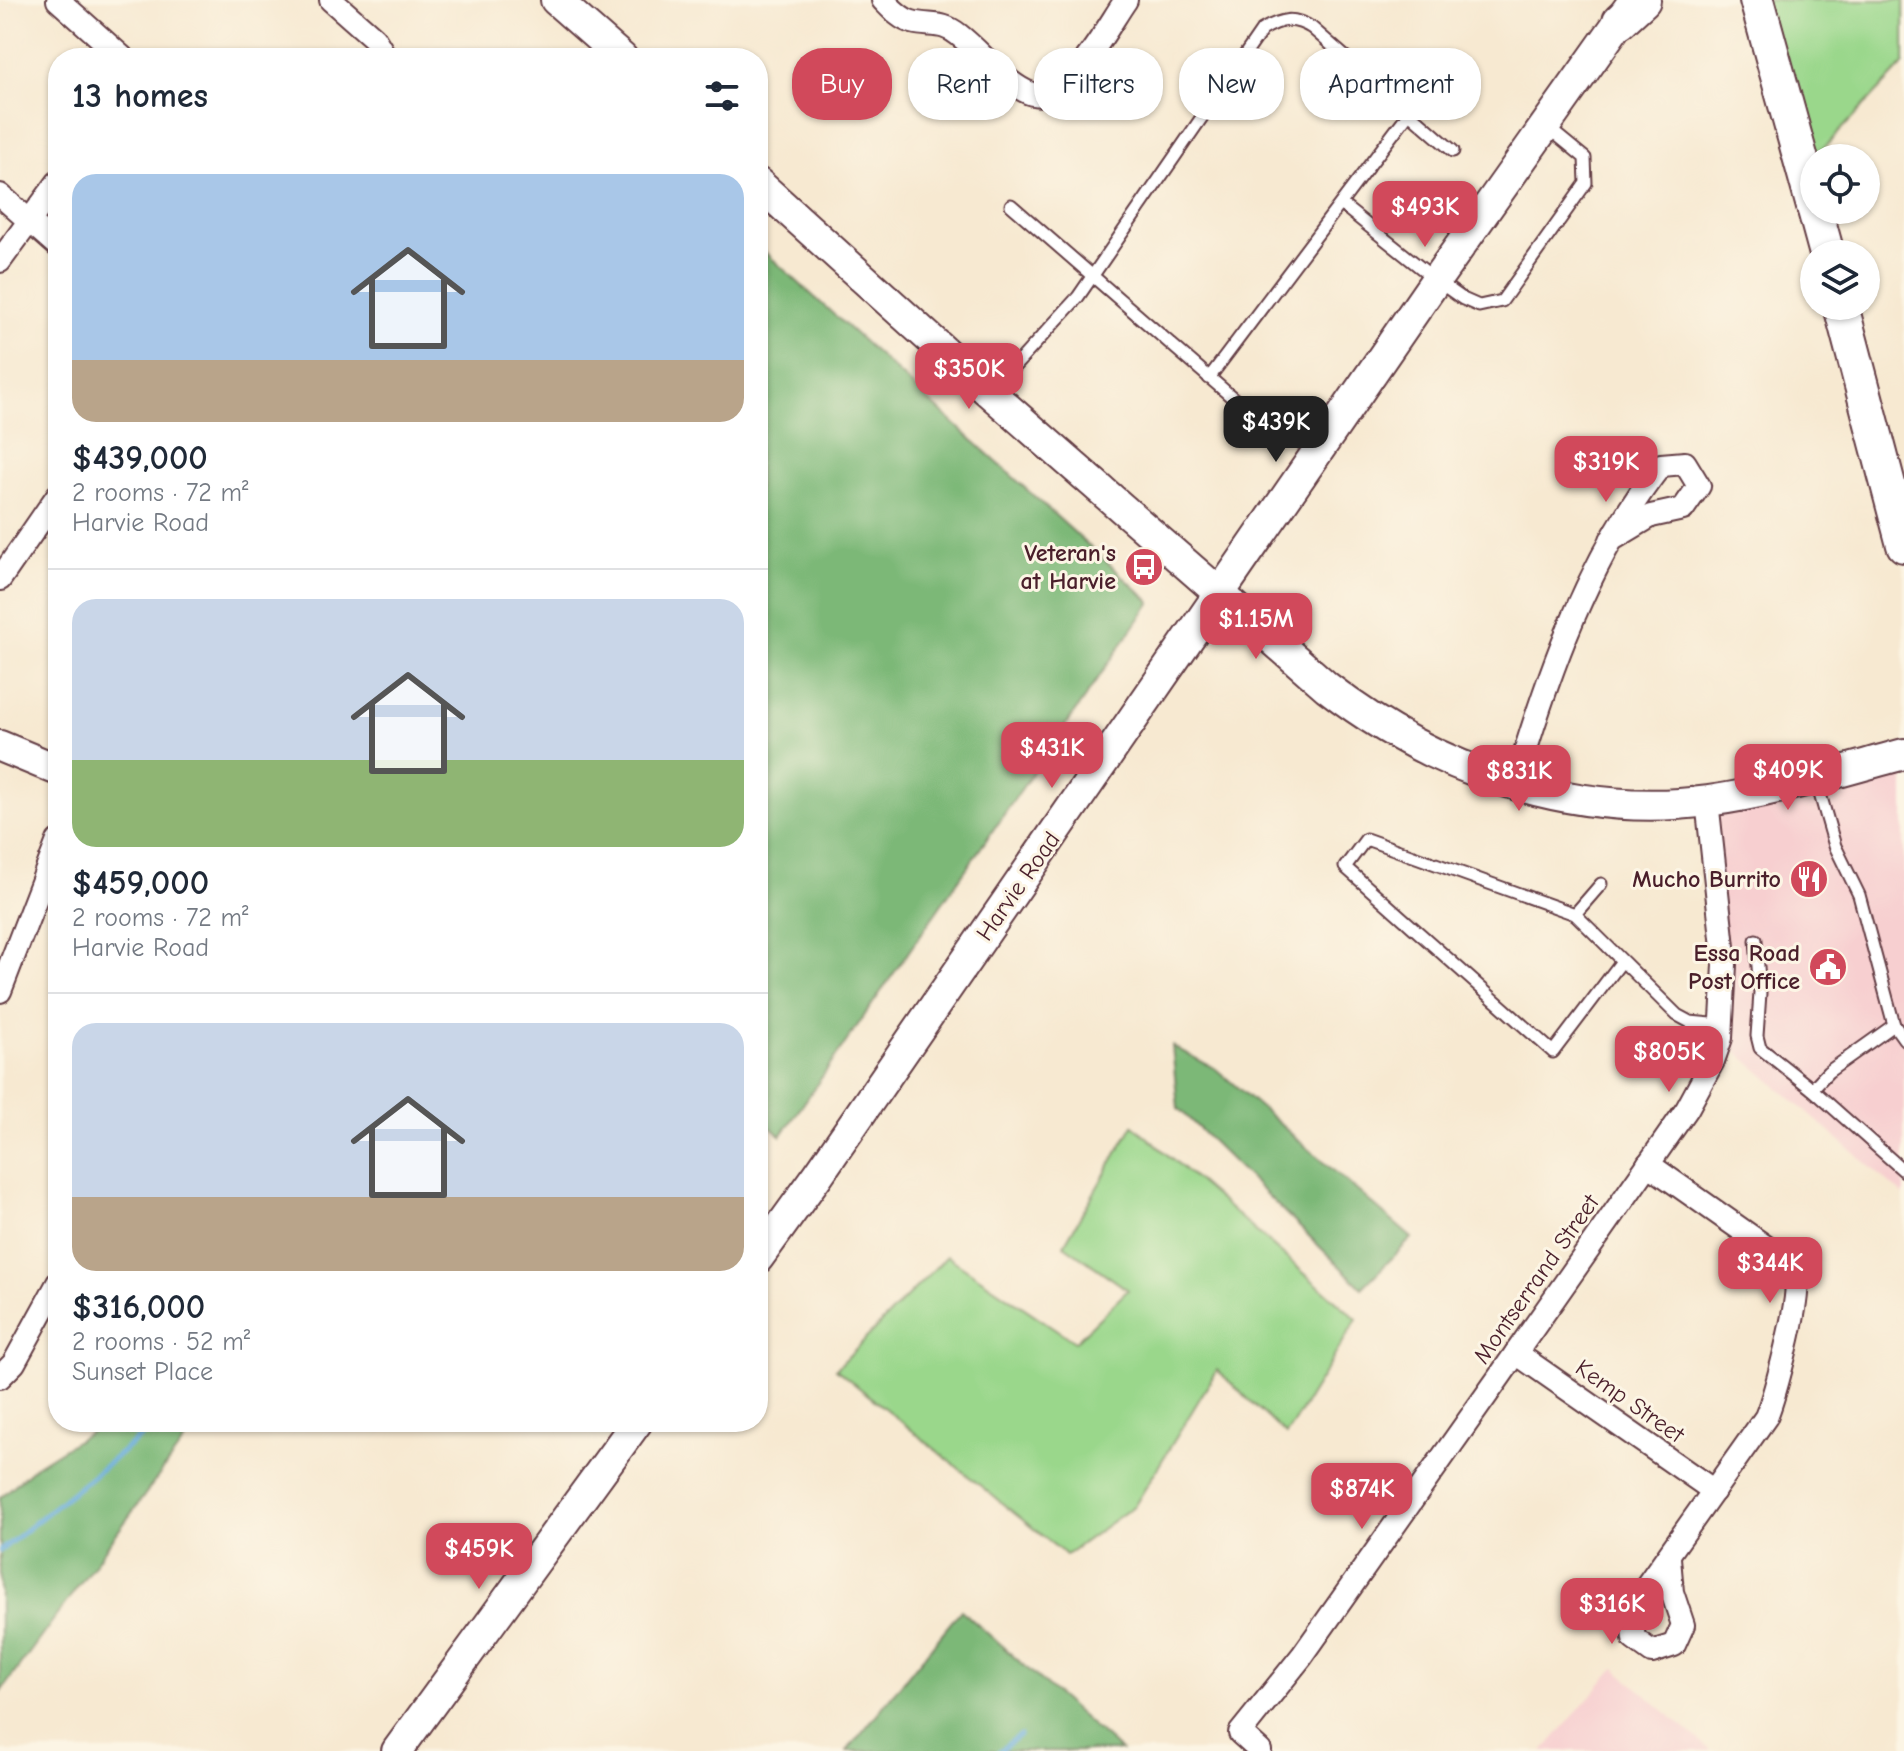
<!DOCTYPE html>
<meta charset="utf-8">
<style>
body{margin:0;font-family:"Comic Neue",sans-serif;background:#f6f6f7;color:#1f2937;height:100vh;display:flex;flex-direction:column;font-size:30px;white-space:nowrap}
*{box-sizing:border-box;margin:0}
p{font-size:26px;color:#747a83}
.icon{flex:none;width:44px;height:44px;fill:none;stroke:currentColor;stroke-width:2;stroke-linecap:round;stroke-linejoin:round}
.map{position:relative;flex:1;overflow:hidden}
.drawer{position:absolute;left:48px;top:48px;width:720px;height:1384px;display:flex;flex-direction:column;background:#fff;border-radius:32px;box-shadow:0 2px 6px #0004}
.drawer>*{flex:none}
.top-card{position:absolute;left:792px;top:48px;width:760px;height:72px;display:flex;gap:16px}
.fabs{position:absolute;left:1800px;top:144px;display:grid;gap:16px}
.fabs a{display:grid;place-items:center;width:80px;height:80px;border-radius:50%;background:#fff;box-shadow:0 2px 6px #0004;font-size:40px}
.price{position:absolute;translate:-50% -68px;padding:0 18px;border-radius:16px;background:#d1495b;color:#fff;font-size:26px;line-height:52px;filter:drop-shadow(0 2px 4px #0008)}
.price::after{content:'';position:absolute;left:50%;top:48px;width:24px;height:18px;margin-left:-12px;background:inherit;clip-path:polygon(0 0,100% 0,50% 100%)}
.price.selected{background:#222;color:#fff}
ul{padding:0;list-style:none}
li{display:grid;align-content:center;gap:16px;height:424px;padding:0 24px}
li+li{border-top:2px solid #e0e1e3}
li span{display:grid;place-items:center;height:248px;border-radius:24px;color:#555}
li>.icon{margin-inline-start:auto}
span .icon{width:144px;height:144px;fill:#fffc;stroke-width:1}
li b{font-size:34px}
h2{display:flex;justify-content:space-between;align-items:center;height:96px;padding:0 24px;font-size:34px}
.pill{padding:0 28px;border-radius:32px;background:#fff;box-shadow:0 2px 6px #0004;font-size:28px;line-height:72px}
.pill.selected{background:#d1495b;color:#fff}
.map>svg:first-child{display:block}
</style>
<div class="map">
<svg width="1904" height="1751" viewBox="0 0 1904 1751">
<rect width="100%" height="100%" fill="#fcf5e5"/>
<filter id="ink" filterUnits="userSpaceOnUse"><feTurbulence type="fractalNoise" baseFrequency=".0125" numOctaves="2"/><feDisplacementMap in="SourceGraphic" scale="16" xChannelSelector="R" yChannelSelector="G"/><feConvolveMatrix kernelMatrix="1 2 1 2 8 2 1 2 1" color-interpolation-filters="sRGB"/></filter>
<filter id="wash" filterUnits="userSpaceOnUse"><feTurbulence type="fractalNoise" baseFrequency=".006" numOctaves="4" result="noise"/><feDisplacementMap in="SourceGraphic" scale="32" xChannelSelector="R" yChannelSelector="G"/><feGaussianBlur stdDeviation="1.8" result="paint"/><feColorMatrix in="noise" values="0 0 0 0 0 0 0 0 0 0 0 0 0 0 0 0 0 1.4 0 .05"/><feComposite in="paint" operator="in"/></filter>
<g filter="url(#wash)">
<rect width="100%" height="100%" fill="#f7e9d1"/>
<g fill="#f7cfd0">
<path d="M1904 754V1196L1721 1038 1707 801Z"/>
<path d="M1615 1668 1711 1751H1543Z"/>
</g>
<g fill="#9ad78b" stroke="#727b5b" stroke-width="2">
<path d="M1757 0H1904V64L1804 169Z"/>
<path d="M1133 1125 1357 1319 1286 1435 1217 1370 1135 1505 1066 1555 836 1369 947 1256 1075 1342 1128 1290 1064 1245Z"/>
</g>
<g fill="#7bb877" stroke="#626c51" stroke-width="2">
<path d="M758 246 1151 602 781 1136 758 1117Z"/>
<path d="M1172 1046 1216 1069 1412 1238 1362 1288 1178 1108Z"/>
<path d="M106 1422H198L0 1693V1498L36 1466Z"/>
<path d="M961 1610 1121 1751H847Z"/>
</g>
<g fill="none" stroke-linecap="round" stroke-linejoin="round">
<g stroke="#63aada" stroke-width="5">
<path d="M0 1551 159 1422"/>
<path d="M999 1751 1020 1735"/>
</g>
</g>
</g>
<g filter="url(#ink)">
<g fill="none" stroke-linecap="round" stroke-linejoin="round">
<defs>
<g id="lane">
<path d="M1341 204 1436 280 1463 299 1479 306 1502 301 1586 183 1585 158 1546 126"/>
<path d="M1011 205 1264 425"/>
<path d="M1209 378 1408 114"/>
<path d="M991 392 1078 297 1262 30C1281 19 1293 16 1312 28L1453 151"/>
<path d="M1816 780 1835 846 1859 895 1894 1025 1904 1039"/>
<path d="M1575 914 1601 884"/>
<path d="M1756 940 1760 993 1757 1036 1760 1048 1812 1089 1904 1171"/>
<path d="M1622 961 1553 1052 1345 867 1366 839 1575 914 1677 1015 1690 1022 1722 1025"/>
<path d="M1812 1089 1828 1072 1894 1025"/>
</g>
<g id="street">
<path d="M58 0 123 58"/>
<path d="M331 0 374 38 386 58"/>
<path d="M883 0C891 8 900 19 912 22 931 27 942 21 959 35 981 52 1000 78 1025 91 1064 113 1106 28 1126 0"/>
<path d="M0 195 58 246"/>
<path d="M0 261 58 182"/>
<path d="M0 579 58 495"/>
<path d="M1515 785C1548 673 1589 557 1661 465L1685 463 1699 486 1683 509 1651 516 1611 540"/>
<path d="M0 991 58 841"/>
<path d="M1648 1164 1773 1252C1783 1260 1793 1267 1796 1281 1800 1301 1775 1395 1766 1417L1647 1585 1631 1613 1634 1639 1652 1652 1674 1645 1683 1625 1672 1592 1669 1558"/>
<path d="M1516 1353 1714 1491"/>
<path d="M0 1377 14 1363 58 1283"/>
<path d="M1260 1751 1240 1733 1302 1656 1502 1373 1687 1109 1713 1061 1721 1038 1725 965 1707 801"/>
</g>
<g id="secondary">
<path d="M556 0 622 58"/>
<path d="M758 183 990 393 1327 687C1434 770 1572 819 1708 801 1775 792 1840 771 1904 754"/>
<path d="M0 746 58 770"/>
<path d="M758 1258 818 1175 1436 280 1633 2"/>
<path d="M397 1751 637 1422"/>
</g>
<g id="primary">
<path d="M1757 0 1814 207"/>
<path d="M1620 21 1643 0"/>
<path d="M1815 210 1827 254"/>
<path d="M1841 306 1904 545"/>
</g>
</defs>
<use href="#lane" stroke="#643d44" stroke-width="15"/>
<use href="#street" stroke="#643d44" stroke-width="26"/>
<use href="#secondary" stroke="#643d44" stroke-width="34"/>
<use href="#primary" stroke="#643d44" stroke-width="38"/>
<use href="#lane" stroke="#fff" stroke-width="11"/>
<use href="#street" stroke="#fff" stroke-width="22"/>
<use href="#secondary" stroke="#fff" stroke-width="30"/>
<use href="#primary" stroke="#fff" stroke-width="34"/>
</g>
</g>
<defs>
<symbol id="bus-disc" viewBox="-11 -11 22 22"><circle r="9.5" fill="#d1495b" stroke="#fcf5e5"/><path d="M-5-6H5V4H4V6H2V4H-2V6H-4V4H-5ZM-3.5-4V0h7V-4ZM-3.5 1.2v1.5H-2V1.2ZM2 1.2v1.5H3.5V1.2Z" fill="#fff"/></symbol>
<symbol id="restaurant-disc" viewBox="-11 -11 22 22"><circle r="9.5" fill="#d1495b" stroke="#fcf5e5"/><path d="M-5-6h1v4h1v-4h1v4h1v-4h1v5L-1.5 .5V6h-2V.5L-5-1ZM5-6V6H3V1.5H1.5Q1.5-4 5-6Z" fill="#fff"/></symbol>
<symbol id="civic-disc" viewBox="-11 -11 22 22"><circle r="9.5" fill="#d1495b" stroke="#fcf5e5"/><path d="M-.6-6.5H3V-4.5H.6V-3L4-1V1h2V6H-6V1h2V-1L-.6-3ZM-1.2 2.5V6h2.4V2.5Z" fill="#fff"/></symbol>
</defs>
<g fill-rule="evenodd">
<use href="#bus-disc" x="1122" y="545" width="44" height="44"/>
<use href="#restaurant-disc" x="1787" y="857" width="44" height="44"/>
<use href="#civic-disc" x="1806" y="945" width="44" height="44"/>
</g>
<g text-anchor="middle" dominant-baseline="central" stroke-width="6" stroke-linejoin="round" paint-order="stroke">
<g font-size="24" font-weight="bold" fill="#4a1f2b" stroke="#fcf5e5" text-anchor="end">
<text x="1116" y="553">Veteran's<tspan x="1116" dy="28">at Harvie</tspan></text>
<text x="1781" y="879">Mucho Burrito</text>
<text x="1800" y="953">Essa Road<tspan x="1800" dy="28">Post Office</tspan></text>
</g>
<g font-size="24" fill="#4a1f2b" stroke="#fcf5e5">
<text transform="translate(1018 886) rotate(-55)">Harvie Road</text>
<text transform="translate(1536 1279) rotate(-55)">Montserrand Street</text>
<text transform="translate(1630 1401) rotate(35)">Kemp Street</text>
</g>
</g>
</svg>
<div class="fabs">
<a><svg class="icon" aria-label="locate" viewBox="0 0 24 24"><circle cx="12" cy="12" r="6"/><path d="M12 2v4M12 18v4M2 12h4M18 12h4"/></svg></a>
<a><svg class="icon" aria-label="layers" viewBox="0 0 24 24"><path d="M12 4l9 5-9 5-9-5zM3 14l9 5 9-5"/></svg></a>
</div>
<b class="price" style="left:1425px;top:249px">$493K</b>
<b class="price" style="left:969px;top:411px">$350K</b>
<b class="price selected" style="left:1276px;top:464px">$439K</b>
<b class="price" style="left:1606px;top:504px">$319K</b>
<b class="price" style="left:1256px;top:661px">$1.15M</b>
<b class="price" style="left:1052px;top:790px">$431K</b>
<b class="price" style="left:1788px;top:812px">$409K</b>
<b class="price" style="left:1519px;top:813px">$831K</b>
<b class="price" style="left:1669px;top:1094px">$805K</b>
<b class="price" style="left:1770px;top:1305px">$344K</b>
<b class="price" style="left:1362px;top:1531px">$874K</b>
<b class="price" style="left:479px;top:1591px">$459K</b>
<b class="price" style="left:1612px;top:1646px">$316K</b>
<div class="top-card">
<a class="pill selected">Buy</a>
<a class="pill">Rent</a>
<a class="pill">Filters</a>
<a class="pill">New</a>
<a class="pill">Apartment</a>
</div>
<section class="drawer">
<h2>13 homes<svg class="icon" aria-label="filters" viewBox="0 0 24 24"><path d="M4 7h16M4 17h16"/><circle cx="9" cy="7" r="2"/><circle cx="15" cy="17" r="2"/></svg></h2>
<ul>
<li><span style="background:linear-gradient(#a9c7e8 75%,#b9a48a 0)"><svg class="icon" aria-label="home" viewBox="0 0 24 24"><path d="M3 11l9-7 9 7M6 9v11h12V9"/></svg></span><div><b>$439,000</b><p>2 rooms · 72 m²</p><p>Harvie Road</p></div></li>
<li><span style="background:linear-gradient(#c9d6e8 65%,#8fb573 0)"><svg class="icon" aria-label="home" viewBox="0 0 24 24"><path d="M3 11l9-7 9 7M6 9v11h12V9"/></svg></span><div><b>$459,000</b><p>2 rooms · 72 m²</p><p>Harvie Road</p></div></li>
<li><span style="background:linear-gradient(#c9d6e8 70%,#b9a48a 0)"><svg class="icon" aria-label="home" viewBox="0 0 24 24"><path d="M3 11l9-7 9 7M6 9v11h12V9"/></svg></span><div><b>$316,000</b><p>2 rooms · 52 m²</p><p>Sunset Place</p></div></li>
</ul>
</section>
</div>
